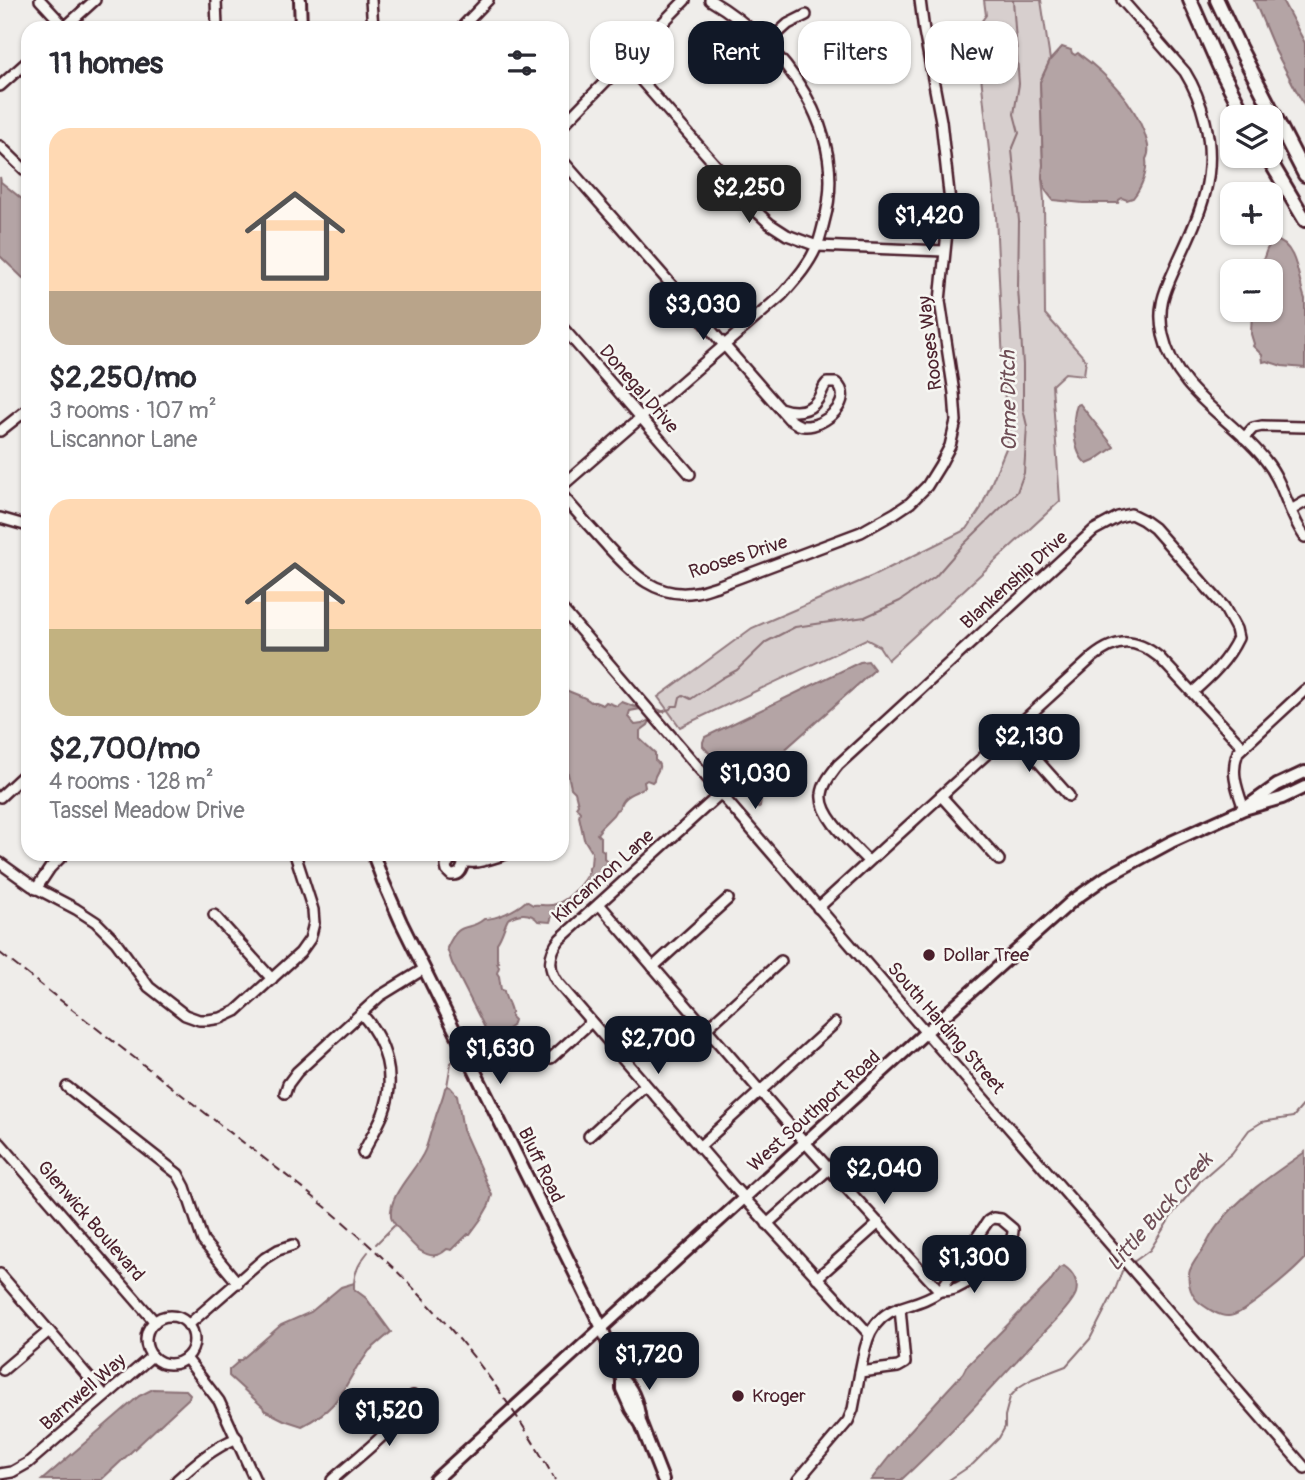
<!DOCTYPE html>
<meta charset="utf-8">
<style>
body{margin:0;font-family:Pangolin,sans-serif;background:#f7f7f7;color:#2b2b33;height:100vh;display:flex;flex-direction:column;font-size:26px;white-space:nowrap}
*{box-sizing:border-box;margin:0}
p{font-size:23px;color:#7c7c81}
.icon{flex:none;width:38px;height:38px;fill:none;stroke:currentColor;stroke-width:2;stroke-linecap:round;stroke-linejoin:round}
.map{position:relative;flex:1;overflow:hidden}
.sheet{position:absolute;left:21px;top:21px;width:548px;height:840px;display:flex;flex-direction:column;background:#fff;border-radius:21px;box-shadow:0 2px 5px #0004}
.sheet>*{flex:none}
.top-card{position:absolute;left:590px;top:21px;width:609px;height:63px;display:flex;gap:14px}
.tools{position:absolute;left:1220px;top:105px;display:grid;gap:14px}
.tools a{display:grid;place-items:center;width:63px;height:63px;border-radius:14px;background:#fff;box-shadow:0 2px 5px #0004;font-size:35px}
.price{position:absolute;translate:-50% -60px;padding:0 16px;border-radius:14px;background:#111827;color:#fff;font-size:23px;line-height:46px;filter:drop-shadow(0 2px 4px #0008)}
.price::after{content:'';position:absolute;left:50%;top:42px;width:21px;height:16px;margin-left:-10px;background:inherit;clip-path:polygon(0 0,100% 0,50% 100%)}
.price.selected{background:#222;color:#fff}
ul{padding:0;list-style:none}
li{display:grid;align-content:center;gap:14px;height:371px;padding:0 28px}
li span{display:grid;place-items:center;height:217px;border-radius:21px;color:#555}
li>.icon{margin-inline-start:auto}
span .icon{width:126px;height:126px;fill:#fffc;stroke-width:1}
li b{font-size:30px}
h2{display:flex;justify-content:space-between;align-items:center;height:84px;padding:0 28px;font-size:30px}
.chip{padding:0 24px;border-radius:21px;background:#fff;box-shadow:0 2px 5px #0004;font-size:24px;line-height:63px}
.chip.selected{background:#111827;color:#fff}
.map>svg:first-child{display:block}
</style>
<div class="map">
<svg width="1305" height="1480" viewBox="0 0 1305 1480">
<rect width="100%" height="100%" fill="#efedea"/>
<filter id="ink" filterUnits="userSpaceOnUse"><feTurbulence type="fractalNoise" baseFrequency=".0143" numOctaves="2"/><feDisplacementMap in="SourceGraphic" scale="14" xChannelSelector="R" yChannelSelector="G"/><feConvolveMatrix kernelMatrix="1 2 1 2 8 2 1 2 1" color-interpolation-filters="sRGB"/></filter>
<g filter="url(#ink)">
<path fill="#d7cfce" stroke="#90777c" stroke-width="2" d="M984 0H1041L1050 60 1040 82 1043 165 1042 178 1044 200 1045 314 1086 360 1084 375 1065 373 1052 385 1060 501 888 660 879 646 866 639 680 727 658 697 752 628 873 576 967 529 981 508 1007 446 996 216 976 29 986 15Z"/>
<g fill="#b4a4a5" stroke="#8a6f74" stroke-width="2">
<path d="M1254 0H1282L1305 43V107L1275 50Z"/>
<path d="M1062 47 1071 50 1072 53 1075 55 1078 53C1105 73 1132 100 1144 132 1147 142 1151 150 1146 159 1148 172 1141 188 1133 198L1127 200 1122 198 1119 200 1118 203H1083L1053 200 1046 191 1042 178 1043 165 1040 82 1050 60Z"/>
<path d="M0 177 1 182 28 204V283L0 256Z"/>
<path d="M1274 240C1298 243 1298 282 1305 299V368L1282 366 1267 361 1263 362 1262 355 1253 346 1254 344 1251 334 1252 310H1270V271H1259L1267 249Z"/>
<path d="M1080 404 1114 447 1094 461 1087 464C1073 454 1071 420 1077 405Z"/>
<path d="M868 661 874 669 872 672 770 763 765 771 760 806 758 808 703 746V742L705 737 860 662Z"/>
<path d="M562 687C570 694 581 694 591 702H595L603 705 606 702 617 706 622 702 641 709 630 711 628 717 635 725 642 724 651 719 648 725 640 731V739L655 753V760C665 767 654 773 654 780L652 782 647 780 644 782 645 787C634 794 622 794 619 809L616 810 613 815 599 829 600 830 597 834 601 838V849L604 851V858L607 861 604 866 605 871 593 878 585 889 580 890V893L572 899 570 904 553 913 550 922 538 921C530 911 518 913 508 919 504 926 502 937 497 943V959L499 962 497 963 499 967 497 973 499 976 501 990 504 991C505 1001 513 1007 511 1017L514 1020 512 1026 496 1037 487 1038 488 1034 452 963 447 948C460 918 468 933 484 919 497 919 516 910 526 901L533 905C540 904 549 907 556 904 570 899 583 883 589 871V868L591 865 592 852 584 839 579 816 580 812 576 807 578 804 575 792 571 788 567 769 562 764 564 759 562 755Z"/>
<path d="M447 1086 450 1087 457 1095 463 1130 492 1195 489 1205 481 1219 470 1234H468L452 1250 447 1249C437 1258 430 1257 419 1250 414 1246 391 1222 391 1217 388 1194 417 1170 425 1150 429 1140 431 1129 435 1119 438 1108 443 1099 445 1088Z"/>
<path d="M1305 1152V1259C1294 1271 1243 1316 1229 1316 1219 1317 1207 1308 1200 1303 1192 1297 1187 1284 1189 1274 1190 1266 1197 1258 1202 1251 1208 1242 1212 1232 1219 1224 1241 1195 1276 1172 1305 1152Z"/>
<path d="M1064 1266C1073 1272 1079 1282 1076 1293 1072 1306 1045 1331 1034 1342 991 1388 948 1437 901 1480H871L908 1433 963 1373 966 1367 1049 1283 1059 1268Z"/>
<path d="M354 1283V1289L366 1298 391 1332 369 1351 360 1364 358 1365C340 1396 336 1409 302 1426L284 1420 264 1410 263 1407 229 1376V1370L238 1362V1360H241L281 1325 311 1312 341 1287Z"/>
<path d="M153 1389 186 1390 190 1394 189 1398 101 1480H42L139 1396Z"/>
</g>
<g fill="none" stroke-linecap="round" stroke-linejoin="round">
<g stroke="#8a6f74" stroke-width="2">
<path d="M655 708 664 712"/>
<path d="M658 713 670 709 672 706H678L680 697 683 695 691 699 722 678 737 670 766 642 795 627 865 617 900 601 935 577 962 546 1017 492 1024 473 1027 426 1023 409V365L1018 288 1019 221 1012 150 1019 133 1014 114 1019 84 1013 0"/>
<path d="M473 1047 487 1038"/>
<path d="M447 1086 451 1063 458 1056"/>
<path d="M376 1244 394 1226"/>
<path d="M1132 1263 1150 1250 1174 1212 1201 1180 1232 1153 1249 1130 1262 1122 1293 1117 1305 1103"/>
<path d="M354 1283C355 1270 360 1262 368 1252"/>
<path d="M949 1480 973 1464 999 1438 1005 1427V1416L1010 1397 1019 1387 1032 1379 1066 1366 1090 1339 1115 1290 1122 1271 1125 1269"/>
</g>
<defs>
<g id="minor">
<path d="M40 0 65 27"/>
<path d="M216 0 217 28"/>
<path d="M371 0 373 28"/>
<path d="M1122 0 1185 72C1195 88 1201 104 1205 121 1218 174 1201 212 1179 259 1167 287 1156 303 1163 335 1176 394 1232 417 1266 461 1284 483 1288 514 1305 537"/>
<path d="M64 28 95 0"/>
<path d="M461 28 488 0"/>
<path d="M767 43 788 24 806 15"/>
<path d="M625 62 756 211 770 224 787 235 817 246 944 251"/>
<path d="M0 86 28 61"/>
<path d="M562 126 685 0"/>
<path d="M0 146 28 173"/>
<path d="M562 160 789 419C794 422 798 426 804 426 824 428 856 400 836 383H827C822 388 822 393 818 399 809 413 794 413 780 408"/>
<path d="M562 327 690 474"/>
<path d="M0 431 28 409"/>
<path d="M1244 438 1253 428 1262 426 1305 427"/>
<path d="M562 486 782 295C795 280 808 266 816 248 820 240 822 230 824 222 850 132 785 44 710 0"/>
<path d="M562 495C577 513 593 530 609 548 633 574 657 599 696 592 703 591 710 588 717 586L861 532 895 513 910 503 927 486 940 465 950 446 956 421 954 393 940 301 950 202 941 121 924 31 920 0"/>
<path d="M1291 510 1305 502"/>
<path d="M0 518 28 526"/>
<path d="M562 609 916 1021 1305 1468"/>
<path d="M1012 732 1069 796"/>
<path d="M721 793 560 939C549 953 547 968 558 983L734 1187 869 1334"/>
<path d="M941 796 999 860"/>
<path d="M0 797 28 771"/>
<path d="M1244 809C1237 789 1230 772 1238 752L1305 690"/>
<path d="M450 854C468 869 486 860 506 854"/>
<path d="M453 856 446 866 447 871 451 875C460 876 462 869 464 862"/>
<path d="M868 861C854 846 819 816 822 794 823 783 832 773 838 765L1094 530 1118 517 1131 514 1143 520 1154 528 1224 607 1236 629 1238 638C1227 661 1211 676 1193 692"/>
<path d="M0 863 32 886 76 909 96 922 116 942 149 987 185 1015 199 1020H208L221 1018 236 1011 300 953 310 939 314 923 313 910 295 854"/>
<path d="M36 889 50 868 64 854"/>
<path d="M599 904 791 1127 940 1291C928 1300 914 1303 899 1308 869 1318 865 1345 860 1372"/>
<path d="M818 908 1093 657C1117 638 1135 638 1159 657L1243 747"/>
<path d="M214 915 272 979"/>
<path d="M653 967 728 899"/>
<path d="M361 1013C386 1041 397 1078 383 1114 377 1128 369 1141 363 1153"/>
<path d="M706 1029 781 961"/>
<path d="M551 1058 591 1022"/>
<path d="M67 1087 178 1174 185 1187 203 1241 238 1283"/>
<path d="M285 1093 288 1084 297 1072 380 996 424 969"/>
<path d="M589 1136 645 1085"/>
<path d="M0 1143 155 1322"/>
<path d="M699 1147 835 1023"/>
<path d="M993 1218 1001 1219 1013 1229C1015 1249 974 1280 957 1288 952 1290 946 1291 940 1291L988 1221Z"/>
<path d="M767 1224 829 1169"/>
<path d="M0 1274 105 1396"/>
<path d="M817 1278 879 1223"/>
<circle cx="170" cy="1340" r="24"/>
<path d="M188 1325 265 1258 278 1250 293 1245"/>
<path d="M186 1358 219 1401 255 1480"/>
<path d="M3 1370 49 1331"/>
<path d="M0 1474 12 1472 28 1463 152 1356"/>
<path d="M177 1480C196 1463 213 1448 237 1438"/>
<path d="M332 1480C354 1460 405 1422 413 1396"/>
<path d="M798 1480 848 1421 853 1409 860 1372 898 1367 905 1363 900 1308"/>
</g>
<g id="major">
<path d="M300 0 301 28"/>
<path d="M1249 805 1277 785 1305 772"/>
<path d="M373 854 383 881 401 922 602 1328 622 1379V1389L631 1409 641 1424 663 1480"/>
<path d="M622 1379C634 1389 638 1405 640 1421"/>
<path d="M435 1480 926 1032 1072 901 1106 877 1171 842 1244 809 1282 798 1305 787"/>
</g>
<g id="highway">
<path d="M1190 0 1219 66 1245 117"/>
<path d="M1217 0 1239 47 1305 175"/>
<path d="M1267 156 1305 220"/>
</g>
</defs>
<use href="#minor" stroke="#4a1f2b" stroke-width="14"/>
<use href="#major" stroke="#4a1f2b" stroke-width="16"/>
<use href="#highway" stroke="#4a1f2b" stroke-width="18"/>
<use href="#minor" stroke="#f6f6f2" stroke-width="9"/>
<use href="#major" stroke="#f6f6f2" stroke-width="10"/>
<use href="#highway" stroke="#f6f6f2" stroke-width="12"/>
<path stroke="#4a1f2b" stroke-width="2" stroke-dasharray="10 5" stroke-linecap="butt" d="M0 953C73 1010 145 1066 218 1123 266 1160 315 1196 359 1236 437 1305 505 1388 555 1480"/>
</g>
</g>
<g fill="#4a1f2b" stroke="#f6f6f2" stroke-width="2.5">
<circle cx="929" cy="955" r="7"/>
<circle cx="738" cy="1396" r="7"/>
</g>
<g text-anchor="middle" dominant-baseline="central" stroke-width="5" stroke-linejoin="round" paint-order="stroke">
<g font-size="19" fill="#4a1f2b" stroke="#f6f6f2">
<text transform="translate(930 343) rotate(-97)">Rooses Way</text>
<text transform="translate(639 389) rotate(49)">Donegal Drive</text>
<text transform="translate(738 557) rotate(-18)">Rooses Drive</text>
<text transform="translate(1014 580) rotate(-42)">Blankenship Drive</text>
<text transform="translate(603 876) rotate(-42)">Kincannon Lane</text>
<text transform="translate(946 1028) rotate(49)">South Harding Street</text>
<text transform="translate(814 1111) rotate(-42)">West Southport Road</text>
<text transform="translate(541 1165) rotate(64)">Bluff Road</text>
<text transform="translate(91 1221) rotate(49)">Glenwick Boulevard</text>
<text transform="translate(83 1392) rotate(-41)">Barnwell Way</text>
</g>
<g font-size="19" fill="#4a1f2b" stroke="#f6f6f2" text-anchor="start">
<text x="943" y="955">Dollar Tree</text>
<text x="752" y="1396">Kroger</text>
</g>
<g font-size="21" font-style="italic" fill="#6f4e56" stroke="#f6f6f2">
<text transform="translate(1009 401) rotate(-91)">Orme Ditch</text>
<text transform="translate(1160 1212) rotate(-49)">Little Buck Creek</text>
</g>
</g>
</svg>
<div class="tools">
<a><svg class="icon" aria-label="layers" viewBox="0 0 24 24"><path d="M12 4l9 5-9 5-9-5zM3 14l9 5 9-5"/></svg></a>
<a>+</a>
<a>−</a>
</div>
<b class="price selected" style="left:749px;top:225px">$2,250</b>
<b class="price" style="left:929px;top:253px">$1,420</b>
<b class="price" style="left:703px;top:342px">$3,030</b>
<b class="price" style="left:1029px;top:774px">$2,130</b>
<b class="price" style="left:755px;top:811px">$1,030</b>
<b class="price" style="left:658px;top:1076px">$2,700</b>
<b class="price" style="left:500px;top:1086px">$1,630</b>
<b class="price" style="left:884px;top:1206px">$2,040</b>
<b class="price" style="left:974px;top:1295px">$1,300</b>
<b class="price" style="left:649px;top:1392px">$1,720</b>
<b class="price" style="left:389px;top:1448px">$1,520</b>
<div class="top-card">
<a class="chip">Buy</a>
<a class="chip selected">Rent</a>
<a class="chip">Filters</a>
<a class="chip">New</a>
</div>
<section class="sheet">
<h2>11 homes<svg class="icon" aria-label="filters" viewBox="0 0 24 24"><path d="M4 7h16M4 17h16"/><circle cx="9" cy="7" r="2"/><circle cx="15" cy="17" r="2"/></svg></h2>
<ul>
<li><span style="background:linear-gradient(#ffd9b3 75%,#b9a48a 0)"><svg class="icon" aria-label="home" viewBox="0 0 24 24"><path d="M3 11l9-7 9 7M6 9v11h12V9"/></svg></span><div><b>$2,250/mo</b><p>3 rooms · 107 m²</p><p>Liscannor Lane</p></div></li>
<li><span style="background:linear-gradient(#ffd9b3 60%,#c2b280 0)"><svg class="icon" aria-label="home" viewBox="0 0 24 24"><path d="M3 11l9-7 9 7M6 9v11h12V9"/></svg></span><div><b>$2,700/mo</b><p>4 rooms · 128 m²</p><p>Tassel Meadow Drive</p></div></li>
</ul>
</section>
</div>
